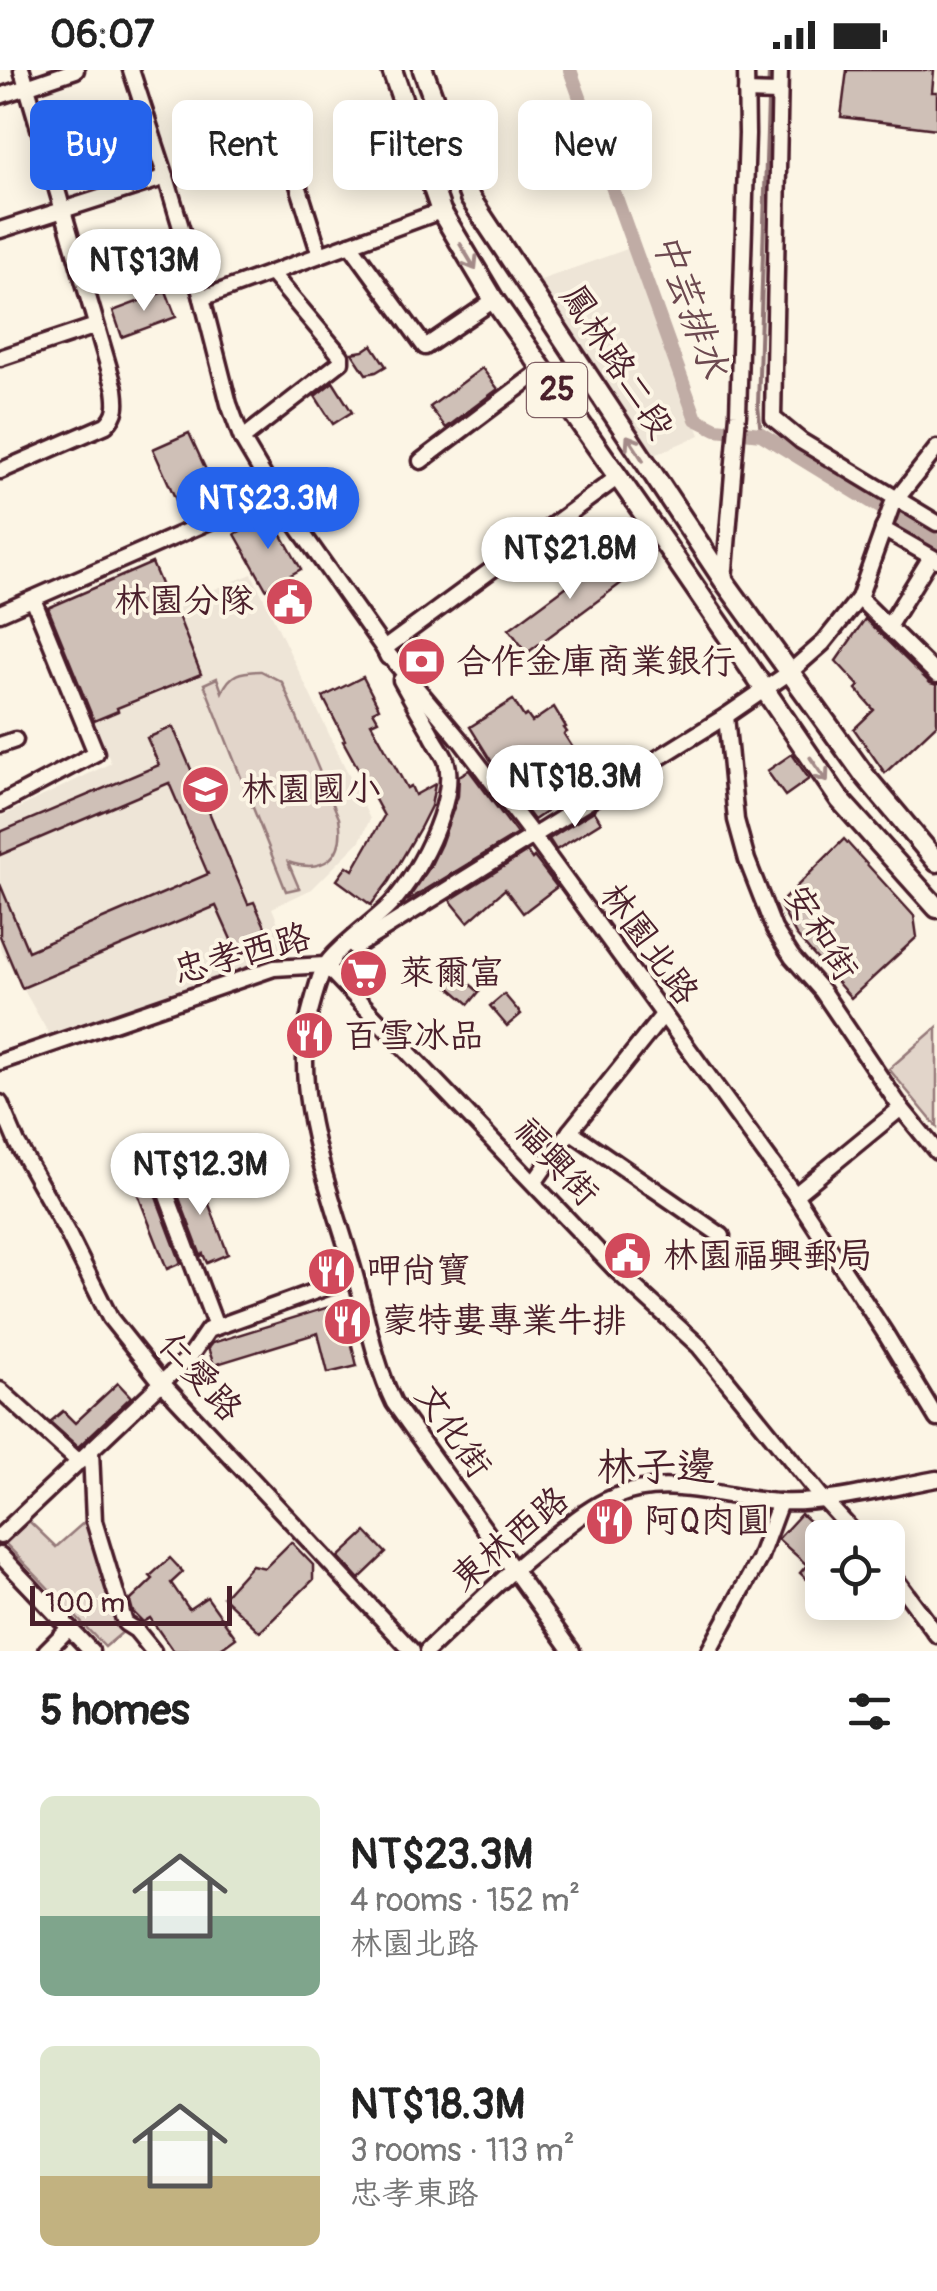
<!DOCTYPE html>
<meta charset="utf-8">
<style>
body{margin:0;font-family:Pangolin,"LXGW WenKai TC",sans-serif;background:#f2f2f2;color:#222;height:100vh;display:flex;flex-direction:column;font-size:38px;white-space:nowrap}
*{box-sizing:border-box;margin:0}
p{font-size:32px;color:#767676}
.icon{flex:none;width:55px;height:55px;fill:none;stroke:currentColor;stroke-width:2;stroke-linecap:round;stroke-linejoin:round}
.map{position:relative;height:1581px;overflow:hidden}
.drawer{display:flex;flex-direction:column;background:#fff;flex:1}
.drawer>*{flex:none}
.hud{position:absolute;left:30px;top:30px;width:878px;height:90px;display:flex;gap:20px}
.fabs{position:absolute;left:805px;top:1450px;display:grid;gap:20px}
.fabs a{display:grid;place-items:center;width:100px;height:100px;border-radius:15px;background:#fff;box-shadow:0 5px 25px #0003;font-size:50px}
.scale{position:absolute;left:30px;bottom:25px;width:202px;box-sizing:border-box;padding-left:10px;border:5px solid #4a1f2b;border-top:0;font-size:28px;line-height:35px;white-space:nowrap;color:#4a1f2b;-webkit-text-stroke:8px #fcf5e5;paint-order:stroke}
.price{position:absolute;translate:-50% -85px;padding:0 22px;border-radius:35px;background:#fff;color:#222;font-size:32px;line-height:65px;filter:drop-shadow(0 2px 5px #0008)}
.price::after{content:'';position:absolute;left:50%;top:60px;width:30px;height:22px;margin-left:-15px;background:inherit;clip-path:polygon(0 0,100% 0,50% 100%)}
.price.on{background:#2563eb;color:#fff}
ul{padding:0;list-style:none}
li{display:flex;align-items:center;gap:30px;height:250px;padding:0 40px}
li span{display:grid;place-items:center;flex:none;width:280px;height:200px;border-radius:15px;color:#555}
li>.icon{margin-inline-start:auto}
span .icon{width:120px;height:120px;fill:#fffc;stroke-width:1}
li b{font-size:42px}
h2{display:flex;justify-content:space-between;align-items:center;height:120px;padding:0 40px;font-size:42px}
.chip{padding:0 35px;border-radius:15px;background:#fff;box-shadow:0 5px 25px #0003;font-size:35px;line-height:90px}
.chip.on{background:#2563eb;color:#fff}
.status{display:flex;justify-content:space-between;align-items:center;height:70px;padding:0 50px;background:#fff;direction:ltr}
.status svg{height:28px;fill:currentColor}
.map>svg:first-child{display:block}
</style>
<div class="status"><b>06:07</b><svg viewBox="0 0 49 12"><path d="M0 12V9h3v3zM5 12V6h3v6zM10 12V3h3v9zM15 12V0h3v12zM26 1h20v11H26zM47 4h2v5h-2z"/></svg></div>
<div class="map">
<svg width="937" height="1581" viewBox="0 0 937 1581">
<rect width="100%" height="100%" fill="#fcf5e5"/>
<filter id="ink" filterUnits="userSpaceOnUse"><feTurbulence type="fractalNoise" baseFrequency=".01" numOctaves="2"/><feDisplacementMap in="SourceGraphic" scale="20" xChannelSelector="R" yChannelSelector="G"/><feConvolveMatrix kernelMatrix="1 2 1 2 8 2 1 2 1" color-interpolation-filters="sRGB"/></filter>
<g filter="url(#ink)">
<g fill="#eee5d7">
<path d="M630 178 700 365 654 385 538 211Z"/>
<path d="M252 504 370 749 360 771 312 819 272 838 290 882 50 966 0 878V747L111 693 66 580Z"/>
</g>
<g fill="#e2d5ca" stroke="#967a7a" stroke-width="2.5">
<path d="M261 601 282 612 339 748C346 787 324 804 288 792L299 818 286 821 204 614 217 608 222 622C231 602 240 602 261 601Z"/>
<path d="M937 957V1057L889 999Z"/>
<path d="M90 1447 124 1561 105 1577 5 1473 29 1451 56 1477Z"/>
</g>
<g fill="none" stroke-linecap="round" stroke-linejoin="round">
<path stroke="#917474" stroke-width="4" d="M761 364 758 335 769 0"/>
<path stroke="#c0aca5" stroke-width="14" d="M570 0 696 349 716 359 761 364 937 472"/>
</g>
<g fill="#cfc0b7" stroke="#4a1f2b" stroke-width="2.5">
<path d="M847 0H934L932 22H937V59L841 47Z"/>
<path d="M129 45 146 102 99 117 82 59Z"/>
<path d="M166 221 176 247 122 267 113 241Z"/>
<path d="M372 275 386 296 376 302 366 304 352 283 363 281Z"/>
<path d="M482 298 498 319 446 358 430 337Z"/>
<path d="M333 312 352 342 333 354 315 326Z"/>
<path d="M189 363 217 424 181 441 153 379Z"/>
<path d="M270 444 301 499 266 519 235 464Z"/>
<path d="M613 482 631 506 527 583 509 559Z"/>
<path d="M152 493 172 540 175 538 201 604 117 638 118 641 94 651 48 538Z"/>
<path d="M865 549 930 613 937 615V654L885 703 854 659 874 640 856 619 859 616 836 591Z"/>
<path d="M363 607 379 638 373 641 378 650 371 653 407 718 411 716 415 725 435 714 431 736 420 758 389 811 371 835 337 810 347 796 353 800 384 746 343 671 345 670 323 627Z"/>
<path d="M513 630 524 647 527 645 532 652 554 637 566 657 564 658 567 662 564 664 593 710 534 750 498 702 470 657Z"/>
<path d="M173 657 248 834 254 832 271 870 238 885 216 836 22 918 0 866V814L28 881 208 804 169 713 0 785V762L159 695 147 668Z"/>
<path d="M792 684 809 709 785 726 767 701Z"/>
<path d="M469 700 517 764 407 831 430 797 441 774 458 726 459 706Z"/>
<path d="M594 741 601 752 556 780 549 769Z"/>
<path d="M844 769 914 846 917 867 851 928 796 865 779 834Z"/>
<path d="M527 782 532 789 534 787 557 817 523 843 505 819 468 852 450 830Z"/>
<path d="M368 886 381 901 362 918 348 903Z"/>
<path d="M456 902 479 922 469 934 446 914Z"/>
<path d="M504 924 521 944 507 956 490 936Z"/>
<path d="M197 1103 228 1184 207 1193 203 1184 201 1186 173 1112Z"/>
<path d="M153 1119 181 1193 167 1199 138 1125Z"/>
<path d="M332 1236 341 1265 349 1263 357 1296 328 1303 318 1263 214 1295 208 1278 212 1273Z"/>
<path d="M118 1313 131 1327 78 1377 50 1352 63 1341 75 1353Z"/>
<path d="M801 1444 822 1463V1524L800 1503 807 1495 778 1469Z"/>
<path d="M366 1462 386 1483 359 1509 339 1487Z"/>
<path d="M291 1472 313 1495V1510L260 1562 223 1527 252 1495 265 1498Z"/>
<path d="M170 1488 183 1502 171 1513 189 1539 207 1527 236 1568 218 1581H173L150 1548 143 1552 133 1542 130 1531 153 1509 150 1506Z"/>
</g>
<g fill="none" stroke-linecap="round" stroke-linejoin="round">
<defs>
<g id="minor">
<path d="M131 0 166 107 202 228 229 334 242 369 274 423 384 579 461 671 534 767 795 1125 885 1263 937 1349"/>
<path d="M780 0 773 348 801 371 937 453"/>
<path d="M746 22 779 23"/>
<path d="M0 26 76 0"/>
<path d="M298 115 320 185"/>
<path d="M0 160 166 107"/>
<path d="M350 174 425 277 494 230"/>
<path d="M202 228 441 141"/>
<path d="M0 288 96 256"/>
<path d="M242 369 341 292V286L272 204"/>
<path d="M421 391 543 299"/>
<path d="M0 401 106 355C118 344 117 334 115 319L22 0"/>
<path d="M883 459 937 490"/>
<path d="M724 511 738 344 747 64 746 0"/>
<path d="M859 528 937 605"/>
<path d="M0 543 274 423"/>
<path d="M888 557 931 487"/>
<path d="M388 587 384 579 618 407"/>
<path d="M401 610C411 628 421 646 431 663 435 672 442 681 446 690 459 730 414 814 385 840 370 854 332 882 324 898 320 906 317 917 314 927 285 1018 332 1121 356 1209 368 1251 375 1294 394 1333L572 1581"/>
<path d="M726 646 736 750 747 790 774 859 792 887 822 921 901 1038 937 1082"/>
<path d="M0 675 15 670"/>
<path d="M0 734 96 683 33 529"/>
<path d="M355 877 726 646 790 602 823 573 859 528 892 435 937 378"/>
<path d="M325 895 617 1201 699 1276 823 1429 859 1468"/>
<path d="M663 945 570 1061 722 1166"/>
<path d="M0 992 274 898 325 895 332 891"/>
<path d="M0 1033 17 1073 67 1162 110 1248 161 1312 412 1581"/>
<path d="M160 1107 216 1257"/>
<path d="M534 1113 570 1061"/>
<path d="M795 1125 901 1038"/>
<path d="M0 1320 79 1392"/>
<path d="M91 1381 94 1451 125 1553 136 1560 153 1581"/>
<path d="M0 1466 191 1285 208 1260 355 1207"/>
<path d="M0 1485 91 1581"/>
<path d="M888 1499 937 1565"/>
<path d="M46 1581 69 1558"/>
<path d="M427 1581C468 1542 507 1503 551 1469 571 1453 591 1436 614 1427 669 1404 724 1429 779 1432 825 1435 891 1417 937 1409"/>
<path d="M709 1581 759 1489 780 1432"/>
</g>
<g id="major">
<path d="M392 0 441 141 494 230 672 484 840 730 937 838"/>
<path d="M423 0 470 128 724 511 865 706 937 792"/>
</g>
</defs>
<use href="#minor" stroke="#4a1f2b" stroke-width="21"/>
<use href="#major" stroke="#4a1f2b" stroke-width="25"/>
<use href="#minor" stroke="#fcf5e5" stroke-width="14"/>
<use href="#major" stroke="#fcf5e5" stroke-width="18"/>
</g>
<defs><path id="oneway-shaft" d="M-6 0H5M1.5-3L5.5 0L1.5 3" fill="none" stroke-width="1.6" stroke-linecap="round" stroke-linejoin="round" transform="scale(2.5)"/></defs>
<g stroke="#a38a88">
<use href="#oneway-shaft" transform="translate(468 187) rotate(59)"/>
<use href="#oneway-shaft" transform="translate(635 378) rotate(-123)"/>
<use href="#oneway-shaft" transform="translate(819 700) rotate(55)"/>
</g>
</g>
<defs>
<symbol id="civic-disc" viewBox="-11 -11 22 22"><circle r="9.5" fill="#d1495b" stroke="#fcf5e5"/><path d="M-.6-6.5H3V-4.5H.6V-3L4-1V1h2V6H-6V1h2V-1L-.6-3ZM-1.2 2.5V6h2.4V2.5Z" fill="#fff"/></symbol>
<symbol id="bank-disc" viewBox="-11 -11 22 22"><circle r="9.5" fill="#d1495b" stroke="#fcf5e5"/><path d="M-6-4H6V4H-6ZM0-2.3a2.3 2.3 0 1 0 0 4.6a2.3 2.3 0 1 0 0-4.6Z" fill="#fff"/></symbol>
<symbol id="school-disc" viewBox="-11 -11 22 22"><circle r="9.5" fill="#d1495b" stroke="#fcf5e5"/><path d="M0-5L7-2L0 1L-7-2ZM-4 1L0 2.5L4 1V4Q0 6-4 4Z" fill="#fff"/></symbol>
<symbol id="supermarket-disc" viewBox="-11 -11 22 22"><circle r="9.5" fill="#d1495b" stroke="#fcf5e5"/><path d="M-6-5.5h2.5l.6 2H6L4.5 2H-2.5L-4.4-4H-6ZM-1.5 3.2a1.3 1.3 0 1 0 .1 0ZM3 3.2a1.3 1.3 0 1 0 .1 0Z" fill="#fff"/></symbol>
<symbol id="restaurant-disc" viewBox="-11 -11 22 22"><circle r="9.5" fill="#d1495b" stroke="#fcf5e5"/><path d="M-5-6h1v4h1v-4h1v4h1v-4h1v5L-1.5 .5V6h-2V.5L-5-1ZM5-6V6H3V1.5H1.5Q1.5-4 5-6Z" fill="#fff"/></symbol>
</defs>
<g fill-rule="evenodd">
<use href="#civic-disc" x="262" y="504" width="55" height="55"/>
<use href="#bank-disc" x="394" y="564" width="55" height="55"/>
<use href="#school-disc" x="178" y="692" width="55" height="55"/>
<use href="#supermarket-disc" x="336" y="876" width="55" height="55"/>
<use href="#restaurant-disc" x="282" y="938" width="55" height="55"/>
<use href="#civic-disc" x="600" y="1158" width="55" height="55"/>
<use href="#restaurant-disc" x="304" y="1174" width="55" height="55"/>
<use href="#restaurant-disc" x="320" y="1224" width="55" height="55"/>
<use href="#restaurant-disc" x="582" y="1424" width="55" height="55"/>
</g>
<g text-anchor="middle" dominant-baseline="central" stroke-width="8" stroke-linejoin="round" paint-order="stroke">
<rect fill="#fcf5e5" stroke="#7f5f63" stroke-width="2.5" x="527" y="293" width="60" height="54" rx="8"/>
<g font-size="32" font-weight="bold" fill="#4a1f2b">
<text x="557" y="320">25</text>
</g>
<g font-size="35" fill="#4a1f2b" stroke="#fcf5e5">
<text transform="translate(617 292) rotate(57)">鳳林路二段</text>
<text transform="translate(821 863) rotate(58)">安和街</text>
<text transform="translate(649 874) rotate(54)">林園北路</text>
<text transform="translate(242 884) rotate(-15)">忠孝西路</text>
<text transform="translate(556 1092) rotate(47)">福興街</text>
<text transform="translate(200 1307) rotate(48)">仁愛路</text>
<text transform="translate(453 1361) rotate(55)">文化街</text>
<text transform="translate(510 1469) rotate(-40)">東林西路</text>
</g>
<g font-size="35" fill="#4a1f2b" stroke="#fcf5e5" text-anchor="start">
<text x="254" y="531" text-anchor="end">林園分隊</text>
<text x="456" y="592">合作金庫商業銀行</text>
<text x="241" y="720">林園國小</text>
<text x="399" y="903">萊爾富</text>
<text x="344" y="966">百雪冰品</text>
<text x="663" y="1186">林園福興郵局</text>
<text x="366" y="1201">呷尚寶</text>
<text x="382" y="1251">蒙特婁專業牛排</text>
<text x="644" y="1451">阿Q肉圓</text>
</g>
<g font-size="38" font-style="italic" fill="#6d4950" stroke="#fcf5e5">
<text transform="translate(690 235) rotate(70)">中芸排水</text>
</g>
<g font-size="40" fill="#4a1f2b" stroke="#fcf5e5">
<text x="656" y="1397">林子邊</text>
</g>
</g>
</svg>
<div class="fabs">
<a><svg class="icon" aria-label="locate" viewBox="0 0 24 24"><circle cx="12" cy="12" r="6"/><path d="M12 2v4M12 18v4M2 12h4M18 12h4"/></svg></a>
</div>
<div class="scale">100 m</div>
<b class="price" style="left:144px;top:244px">NT$13M</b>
<b class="price on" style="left:268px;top:482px">NT$23.3M</b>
<b class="price" style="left:570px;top:532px">NT$21.8M</b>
<b class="price" style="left:575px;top:760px">NT$18.3M</b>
<b class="price" style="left:200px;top:1148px">NT$12.3M</b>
<div class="hud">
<a class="chip on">Buy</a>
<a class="chip">Rent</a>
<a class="chip">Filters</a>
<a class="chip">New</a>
</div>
</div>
<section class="drawer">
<h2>5 homes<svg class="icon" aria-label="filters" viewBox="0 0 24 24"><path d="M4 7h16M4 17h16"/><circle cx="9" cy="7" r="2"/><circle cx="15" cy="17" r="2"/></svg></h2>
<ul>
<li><span style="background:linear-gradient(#dfe7d0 60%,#7fa58c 0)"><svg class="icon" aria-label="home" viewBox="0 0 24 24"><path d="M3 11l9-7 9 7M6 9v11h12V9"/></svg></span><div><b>NT$23.3M</b><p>4 rooms · 152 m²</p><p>林園北路</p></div></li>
<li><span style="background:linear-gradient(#dfe7d0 65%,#c2b280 0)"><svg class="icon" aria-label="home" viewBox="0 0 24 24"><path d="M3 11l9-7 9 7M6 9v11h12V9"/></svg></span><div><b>NT$18.3M</b><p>3 rooms · 113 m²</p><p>忠孝東路</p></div></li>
</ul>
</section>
